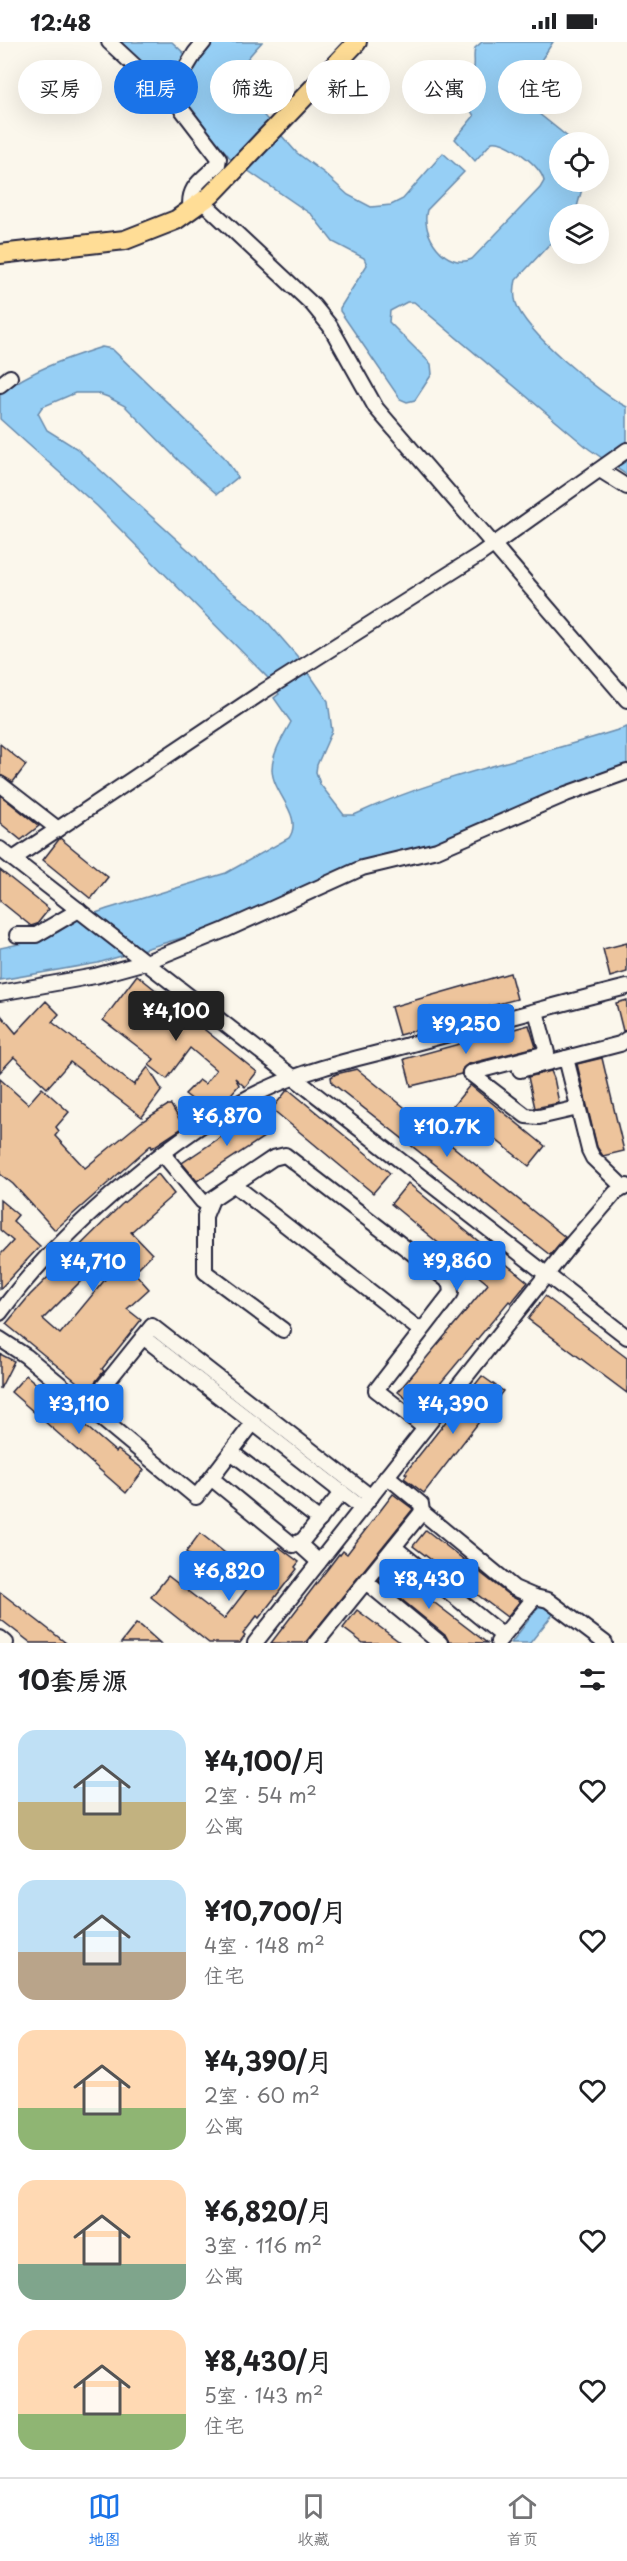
<!DOCTYPE html>
<html lang="zh">
<meta charset="utf-8">
<style>
body{margin:0;font-family:"Playpen Sans","LXGW WenKai TC",sans-serif;background:#f2f2f2;color:#202124;height:100vh;display:flex;flex-direction:column;font-size:22px;white-space:nowrap}
*{box-sizing:border-box;margin:0}
p{font-size:20px;color:#757577}
.icon{flex:none;width:33px;height:33px;fill:none;stroke:currentColor;stroke-width:2;stroke-linecap:round;stroke-linejoin:round}
.map{position:relative;height:1601px;overflow:hidden}
.sheet{display:flex;flex-direction:column;background:#fff;flex:1}
.sheet>*{flex:none}
.banner{position:absolute;left:18px;top:18px;width:591px;height:54px;display:flex;gap:12px}
.fabs{position:absolute;left:549px;top:90px;display:grid;gap:12px}
.fabs a{display:grid;place-items:center;width:60px;height:60px;border-radius:50%;background:#fff;box-shadow:0 6px 24px #0002;font-size:30px}
.price{position:absolute;translate:-50% -51px;padding:0 14px;border-radius:6px;background:#1a73e8;color:#fff;font-size:20px;line-height:39px;filter:drop-shadow(0 2px 3px #0008)}
.price::after{content:'';position:absolute;left:50%;top:36px;width:18px;height:14px;margin-left:-9px;background:inherit;clip-path:polygon(0 0,100% 0,50% 100%)}
.price.on{background:#222;color:#fff}
ul{padding:0;list-style:none}
li{display:flex;align-items:center;gap:18px;height:150px;padding:0 18px}
li span{display:grid;place-items:center;flex:none;width:168px;height:120px;border-radius:18px;color:#555}
li>.icon{margin-inline-start:auto}
span .icon{width:72px;height:72px;fill:#fffc;stroke-width:1}
li b{font-size:26px}
h2{display:flex;justify-content:space-between;align-items:center;height:72px;padding:0 18px;font-size:26px}
.chip{padding:0 21px;border-radius:27px;background:#fff;box-shadow:0 6px 24px #0002;font-size:21px;line-height:54px}
.chip.on{background:#1a73e8;color:#fff}
.status{display:flex;justify-content:space-between;align-items:center;height:42px;padding:0 30px;background:#fff;direction:ltr}
.status svg{height:16px;fill:currentColor}
.dock{display:flex;justify-content:space-around;align-items:center;height:84px;border-top:2px solid #e0e0e0;background:#fff;font-size:16px;color:#757577}
.dock a{display:grid;justify-items:center;gap:3px}
.dock .on{color:#1a73e8}
.map>svg:first-child{display:block}
</style>
<div class="status"><b>12:48</b><svg viewBox="0 0 49 12"><path d="M0 12V9h3v3zM5 12V6h3v6zM10 12V3h3v9zM15 12V0h3v12zM26 1h20v11H26zM47 4h2v5h-2z"/></svg></div>
<div class="map">
<svg width="627" height="1601" viewBox="0 0 627 1601">
<rect width="100%" height="100%" fill="#fbf7ec"/>
<filter id="ink" filterUnits="userSpaceOnUse"><feTurbulence type="fractalNoise" baseFrequency=".0167" numOctaves="2"/><feDisplacementMap in="SourceGraphic" scale="12" xChannelSelector="R" yChannelSelector="G"/><feConvolveMatrix kernelMatrix="1 2 1 2 8 2 1 2 1" color-interpolation-filters="sRGB"/></filter>
<g filter="url(#ink)">
<g fill="#96cff5" stroke="#688aab" stroke-width="1.5">
<path d="M116 0H172L187 14 210 0H262C249 15 233 27 242 49L297 111 324 131 348 153 371 165 391 163 403 157 443 111 464 130 427 168C420 192 446 229 472 217L540 146 544 139C541 124 507 98 492 100L475 119 455 97 474 74C455 44 473 49 474 25 475 18 473 13 475 6L482 0H553L523 46V54L538 71 574 100H560V140H584L575 172H560L559 192 516 238C514 246 514 254 516 261 525 290 600 352 627 365V433L589 407 414 260H407L390 269 389 280 431 322 432 332 415 358 407 360 400 357 340 269V266L367 223 364 216 333 200 312 173 231 117 171 44 160 41Z"/>
<path d="M102 305 112 307 224 415 238 435 217 452 180 420 125 364 108 355 97 351H75L42 365 38 371 47 388 76 406 196 515 216 539 257 568 297 614 328 659 332 689 317 723 316 730 320 742 344 773H354C441 732 536 715 627 685V725L456 795 211 887 98 921 0 938V906L38 898 58 890 76 878 107 867 226 831 289 796C304 774 273 752 272 728 272 711 283 695 291 680L274 656 279 652 268 636 97 464 0 377V352C31 328 65 317 102 305Z"/>
<path d="M540 1563 554 1571 530 1601H511Z"/>
</g>
<g fill="#edc49c" stroke="#22223b" stroke-width="1.5" fill-rule="evenodd">
<path d="M0 702 26 723 13 740 0 733Z"/>
<path d="M0 753 39 784 21 798 0 781Z"/>
<path d="M60 796 108 835 91 857 43 818Z"/>
<path d="M0 828 49 867 37 882 31 884 0 859Z"/>
<path d="M627 901V930L610 935 603 907Z"/>
<path d="M510 931 517 957 460 972 461 976 399 993 391 965Z"/>
<path d="M137 933 257 1030 245 1045 235 1036 239 1043 226 1058 222 1056 216 1064 212 1061 206 1068 185 1052 199 1038 205 1042 216 1028 190 1006 167 1037 149 1023 154 1017 103 978Z"/>
<path d="M627 958V988L623 989 616 961Z"/>
<path d="M46 959 59 972 52 980 134 1043 148 1025 162 1048 142 1075 70 1020 47 1046 14 1015 0 1030V972L16 991Z"/>
<path d="M529 983 536 1005 468 1022 463 1026 461 1032 411 1044 404 1017Z"/>
<path d="M602 1016 624 1109 603 1114 597 1105 577 1022Z"/>
<path d="M357 1027 565 1195 550 1213 332 1041 331 1035 336 1032Z"/>
<path d="M551 1029 554 1036 559 1061 535 1066 528 1035Z"/>
<path d="M0 1037 28 1062 42 1046 69 1070 56 1085 59 1089 55 1094 85 1126 141 1080 168 1063H171L184 1085 152 1106 151 1103 55 1188 13 1142 0 1132Z"/>
<path d="M470 1043 545 1104 529 1124 453 1064Z"/>
<path d="M288 1047 390 1131 373 1151 272 1067Z"/>
<path d="M257 1071 270 1091 197 1139 182 1121Z"/>
<path d="M158 1132 174 1152 131 1190 152 1212 134 1230 149 1247 127 1267 141 1278 102 1327 104 1329 88 1349 6 1282 30 1253 121 1163ZM118 1202 127 1211 60 1292 43 1277Z"/>
<path d="M408 1141 528 1240 511 1261 509 1259 419 1367 398 1350 488 1242 391 1162Z"/>
<path d="M0 1158 18 1173 13 1179 40 1204 0 1247V1213L13 1199 0 1188Z"/>
<path d="M545 1254 627 1316V1351L528 1277Z"/>
<path d="M0 1312 14 1319 0 1347Z"/>
<path d="M26 1333 116 1410 118 1408 144 1428 126 1451 11 1350Z"/>
<path d="M482 1334 503 1349 424 1451 404 1436 407 1432 405 1431Z"/>
<path d="M393 1452 413 1467 305 1601H271L339 1512 340 1513 343 1509 347 1512Z"/>
<path d="M426 1488 509 1553 520 1559 507 1575 413 1504Z"/>
<path d="M200 1491 239 1522 224 1541 186 1510Z"/>
<path d="M279 1505 299 1520 295 1525 297 1527 259 1576 257 1574 243 1592 245 1594 240 1601H209L151 1555 168 1534 224 1577Z"/>
<path d="M389 1526 487 1601 449 1600 446 1594 379 1539Z"/>
<path d="M0 1550 38 1579 66 1601H31L0 1577Z"/>
<path d="M357 1568 401 1601H363L343 1586Z"/>
<path d="M136 1582 141 1584 160 1601H121Z"/>
</g>
<g fill="none" stroke-linecap="round" stroke-linejoin="round">
<defs>
<g id="minor">
<path d="M109 0 151 39 170 52 219 116 218 122C203 137 186 145 191 168"/>
<path d="M170 52 195 11 204 0"/>
<path d="M203 160 313 263 330 284 376 366 627 658"/>
<path d="M0 343 10 335"/>
<path d="M600 428 627 445"/>
<path d="M0 742 58 787"/>
<path d="M0 807 627 1295"/>
<path d="M13 817 264 649 479 513 627 408"/>
<path d="M17 893H36L79 868"/>
<path d="M0 951 95 934 146 920 225 888 362 826 437 808 566 752 627 730"/>
<path d="M566 1016 589 1108 593 1116 624 1146"/>
<path d="M520 1028 620 1002 627 997"/>
<path d="M470 1031 526 1074 539 1075 578 1066"/>
<path d="M470 1031 547 1011 536 969"/>
<path d="M163 1112 202 1159 208 1163"/>
<path d="M233 1142 421 1289"/>
<path d="M0 1271C59 1190 181 1084 273 1044 317 1024 366 1015 412 1002 484 983 555 963 627 945"/>
<path d="M283 1288 205 1230V1174L212 1157 273 1116 285 1113 447 1238 450 1243 451 1251 376 1348 425 1386"/>
<path d="M143 1295 362 1466"/>
<path d="M0 1297 26 1314 196 1455 211 1436 293 1503 303 1498 342 1450"/>
<path d="M87 1365 152 1284 371 1455"/>
<path d="M231 1410 320 1478"/>
<path d="M387 1434 421 1462 422 1470"/>
<path d="M211 1436 253 1381"/>
<path d="M298 1501 319 1520"/>
<path d="M394 1505 503 1594"/>
<path d="M366 1540 440 1601"/>
<path d="M0 1596 6 1601"/>
<path d="M498 1600 535 1555"/>
<path d="M255 1601 566 1208 615 1151 627 1144"/>
<path d="M316 1601 422 1470 514 1546 535 1555 548 1558 605 1601"/>
</g>
<path id="major" d="M0 212 125 198 176 178 211 153 357 0"/>
</defs>
<use href="#minor" stroke="#22223b" stroke-width="18"/>
<use href="#major" stroke="#22223b" stroke-width="22"/>
<use href="#minor" stroke="#fbf7ec" stroke-width="14"/>
<use href="#major" stroke="#ffdd96" stroke-width="18"/>
</g>
</g>
</svg>
<div class="fabs">
<a><svg class="icon" aria-label="locate" viewBox="0 0 24 24"><circle cx="12" cy="12" r="6"/><path d="M12 2v4M12 18v4M2 12h4M18 12h4"/></svg></a>
<a><svg class="icon" aria-label="layers" viewBox="0 0 24 24"><path d="M12 4l9 5-9 5-9-5zM3 14l9 5 9-5"/></svg></a>
</div>
<b class="price on" style="left:176px;top:1000px">¥4,100</b>
<b class="price" style="left:466px;top:1013px">¥9,250</b>
<b class="price" style="left:227px;top:1105px">¥6,870</b>
<b class="price" style="left:447px;top:1116px">¥10.7K</b>
<b class="price" style="left:457px;top:1250px">¥9,860</b>
<b class="price" style="left:93px;top:1251px">¥4,710</b>
<b class="price" style="left:79px;top:1393px">¥3,110</b>
<b class="price" style="left:453px;top:1393px">¥4,390</b>
<b class="price" style="left:229px;top:1560px">¥6,820</b>
<b class="price" style="left:429px;top:1568px">¥8,430</b>
<div class="banner">
<a class="chip">买房</a>
<a class="chip on">租房</a>
<a class="chip">筛选</a>
<a class="chip">新上</a>
<a class="chip">公寓</a>
<a class="chip">住宅</a>
</div>
</div>
<section class="sheet">
<h2>10套房源<svg class="icon" aria-label="filters" viewBox="0 0 24 24"><path d="M4 7h16M4 17h16"/><circle cx="9" cy="7" r="2"/><circle cx="15" cy="17" r="2"/></svg></h2>
<ul>
<li><span style="background:linear-gradient(#bfe0f5 60%,#c2b280 0)"><svg class="icon" aria-label="home" viewBox="0 0 24 24"><path d="M3 11l9-7 9 7M6 9v11h12V9"/></svg></span><div><b>¥4,100/月</b><p>2室 · 54 m²</p><p>公寓</p></div><svg class="icon" aria-label="heart" viewBox="0 0 24 24"><path d="M12 20l-8-8c-3-5 5-10 8-4 3-6 11-1 8 4z"/></svg></li>
<li><span style="background:linear-gradient(#bfe0f5 60%,#b9a48a 0)"><svg class="icon" aria-label="home" viewBox="0 0 24 24"><path d="M3 11l9-7 9 7M6 9v11h12V9"/></svg></span><div><b>¥10,700/月</b><p>4室 · 148 m²</p><p>住宅</p></div><svg class="icon" aria-label="heart" viewBox="0 0 24 24"><path d="M12 20l-8-8c-3-5 5-10 8-4 3-6 11-1 8 4z"/></svg></li>
<li><span style="background:linear-gradient(#ffd9b3 65%,#8fb573 0)"><svg class="icon" aria-label="home" viewBox="0 0 24 24"><path d="M3 11l9-7 9 7M6 9v11h12V9"/></svg></span><div><b>¥4,390/月</b><p>2室 · 60 m²</p><p>公寓</p></div><svg class="icon" aria-label="heart" viewBox="0 0 24 24"><path d="M12 20l-8-8c-3-5 5-10 8-4 3-6 11-1 8 4z"/></svg></li>
<li><span style="background:linear-gradient(#ffd9b3 70%,#7fa58c 0)"><svg class="icon" aria-label="home" viewBox="0 0 24 24"><path d="M3 11l9-7 9 7M6 9v11h12V9"/></svg></span><div><b>¥6,820/月</b><p>3室 · 116 m²</p><p>公寓</p></div><svg class="icon" aria-label="heart" viewBox="0 0 24 24"><path d="M12 20l-8-8c-3-5 5-10 8-4 3-6 11-1 8 4z"/></svg></li>
<li><span style="background:linear-gradient(#ffd9b3 70%,#8fb573 0)"><svg class="icon" aria-label="home" viewBox="0 0 24 24"><path d="M3 11l9-7 9 7M6 9v11h12V9"/></svg></span><div><b>¥8,430/月</b><p>5室 · 143 m²</p><p>住宅</p></div><svg class="icon" aria-label="heart" viewBox="0 0 24 24"><path d="M12 20l-8-8c-3-5 5-10 8-4 3-6 11-1 8 4z"/></svg></li>
</ul>
</section>
<nav class="dock">
<a class="on"><svg class="icon" aria-label="map" viewBox="0 0 24 24"><path d="M3 6l6-2 6 2 6-2v14l-6 2-6-2-6 2zM9 4v14M15 6v14"/></svg>地图</a>
<a><svg class="icon" aria-label="saved" viewBox="0 0 24 24"><path d="M7 4h10v16l-5-4-5 4z"/></svg>收藏</a>
<a><svg class="icon" aria-label="home" viewBox="0 0 24 24"><path d="M3 11l9-7 9 7M6 9v11h12V9"/></svg>首页</a>
</nav>
